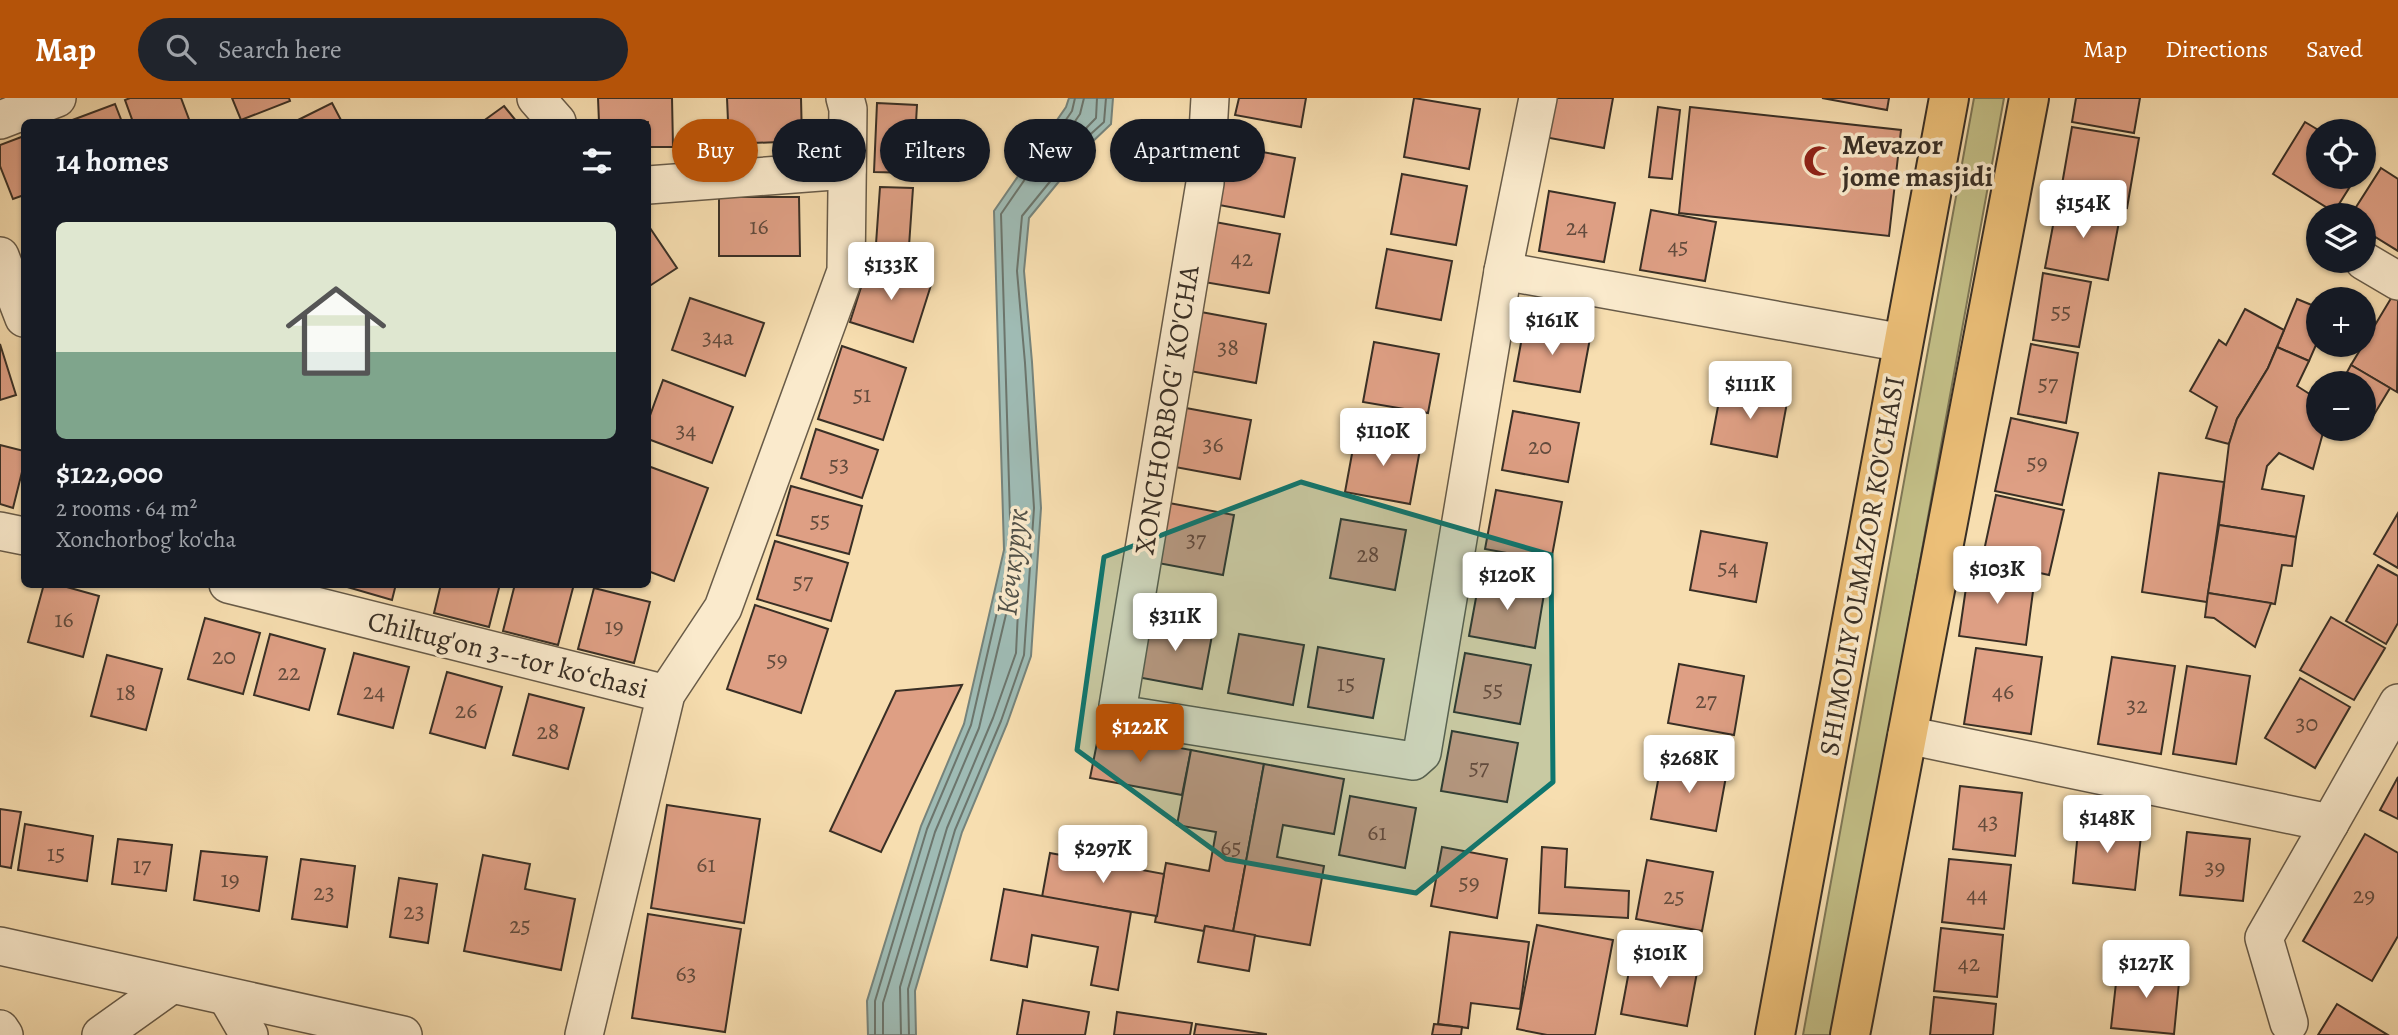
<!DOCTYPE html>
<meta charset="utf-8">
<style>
body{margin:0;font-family:Alegreya,serif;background:#20242c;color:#f1f3f6;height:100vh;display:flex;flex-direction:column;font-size:26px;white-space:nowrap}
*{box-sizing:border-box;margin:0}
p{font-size:23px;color:#9ea1a6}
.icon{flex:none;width:38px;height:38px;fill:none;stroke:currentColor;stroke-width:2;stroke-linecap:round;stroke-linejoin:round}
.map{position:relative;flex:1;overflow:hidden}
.panel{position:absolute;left:21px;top:21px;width:630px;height:469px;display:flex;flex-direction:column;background:#171b24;border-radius:10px;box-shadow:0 2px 5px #0004}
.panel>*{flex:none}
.guide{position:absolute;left:672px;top:21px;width:665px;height:63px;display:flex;gap:14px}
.tools{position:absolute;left:2306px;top:21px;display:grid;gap:14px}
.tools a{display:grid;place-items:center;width:70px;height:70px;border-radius:50%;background:#171b24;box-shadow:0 2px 5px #0004;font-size:35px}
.price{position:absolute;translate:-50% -60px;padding:0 16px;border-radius:7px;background:#fff;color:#222;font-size:23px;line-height:46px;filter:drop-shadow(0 2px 4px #0008)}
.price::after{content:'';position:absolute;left:50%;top:42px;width:21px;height:16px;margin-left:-10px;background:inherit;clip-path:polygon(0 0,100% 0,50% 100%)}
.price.current{background:#b45309;color:#fff}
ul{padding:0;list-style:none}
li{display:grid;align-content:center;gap:14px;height:371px;padding:0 35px}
li span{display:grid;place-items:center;height:217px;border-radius:10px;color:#555}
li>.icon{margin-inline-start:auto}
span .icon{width:126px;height:126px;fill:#fffc;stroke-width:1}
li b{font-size:30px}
h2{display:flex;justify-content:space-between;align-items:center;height:84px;padding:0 35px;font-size:30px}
.tag{padding:0 24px;border-radius:32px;background:#171b24;box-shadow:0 2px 5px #0004;font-size:24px;line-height:63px}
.tag.current{background:#b45309;color:#fff}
header{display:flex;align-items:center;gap:42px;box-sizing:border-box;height:98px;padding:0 35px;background:#b45309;color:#fff}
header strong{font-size:33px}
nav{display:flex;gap:38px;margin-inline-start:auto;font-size:24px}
.search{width:490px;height:63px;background:#20242c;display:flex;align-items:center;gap:18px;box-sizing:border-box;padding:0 24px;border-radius:38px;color:#9ea1a6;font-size:26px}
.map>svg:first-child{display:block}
</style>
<header>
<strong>Map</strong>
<div class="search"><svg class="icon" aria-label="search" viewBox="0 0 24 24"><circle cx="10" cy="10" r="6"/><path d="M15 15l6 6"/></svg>Search here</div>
<nav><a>Map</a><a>Directions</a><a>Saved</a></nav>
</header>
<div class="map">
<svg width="2398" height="937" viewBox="0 0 2398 937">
<rect width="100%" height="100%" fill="#f7deb0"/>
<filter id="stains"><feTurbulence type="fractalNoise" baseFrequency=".00286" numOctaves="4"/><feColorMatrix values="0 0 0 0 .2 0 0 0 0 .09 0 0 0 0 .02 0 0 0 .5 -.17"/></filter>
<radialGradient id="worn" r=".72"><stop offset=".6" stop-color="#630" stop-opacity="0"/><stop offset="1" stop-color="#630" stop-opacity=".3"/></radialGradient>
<path fill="#c3bf87" stroke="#7e7756" stroke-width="2" d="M1974 0H2004L1834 937H1803Z"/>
<path fill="#9fbbb4" stroke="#76837b" stroke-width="2" d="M1069 0H1113L1111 26 1088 48 1029 120 1024 173 1032 264 1041 410 1031 558 1007 626 962 734 915 893 916 937H868L867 903 921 728 964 626 1004 452 994 113 1066 9Z"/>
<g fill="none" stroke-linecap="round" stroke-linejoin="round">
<g stroke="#6c756c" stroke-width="2">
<path d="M1084 0 1080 16 1054 54 1056 58 1060 57 1096 20 1097 0"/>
<path d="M875 937V903L927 731 971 627 1011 453 1001 116 1072 13 1075 0"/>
<path d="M883 937V905L935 734 979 630 1012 491 1016 488 1019 492 1016 555 993 620 947 730 900 889 901 937"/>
<path d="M909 937 908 891 955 732 1001 623 1024 557 1034 410 1025 265 1017 173 1022 118 1083 43 1104 24 1106 0"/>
</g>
</g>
<g fill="#de9f84" stroke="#392f25" stroke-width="2">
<path d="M130 0H181L190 24H133L125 2Z"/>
<path d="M232 0H289L290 3 241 22Z"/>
<path d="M598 0H672L673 49H648V24H599Z"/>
<path d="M727 0H801L802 43 729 46Z"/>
<path d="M1239 0H1306L1301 29 1235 17Z"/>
<path d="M1414 0 1480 11 1469 71 1404 59Z"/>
<path d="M1546 0H1613L1604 50 1539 38Z"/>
<path d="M1822 0H1889L1887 12Z"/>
<path d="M2076 0H2140L2134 35 2072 24Z"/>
<path d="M332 5 342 24H294Z"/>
<path d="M877 5 917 7 913 75 874 74Z"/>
<path d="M115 6 122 24H67Z"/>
<path d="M504 8 517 24H482Z"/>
<path d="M1658 9 1680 12 1672 81 1649 79Z"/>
<path d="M1690 9 1901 32 1889 138 1679 115Z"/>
<path d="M2305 24 2320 33 2319 79H2356L2334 114 2273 76Z"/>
<path d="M2072 29 2139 40 2127 110 2060 98Z"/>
<path d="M24 38V97L13 101 0 68V47Z"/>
<path d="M1230 48 1295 60 1284 119 1219 107Z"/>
<path d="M2381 70 2398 81V153L2364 132V117H2351Z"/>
<path d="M1402 76 1467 88 1456 147 1391 136Z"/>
<path d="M880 89 913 90 909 148 876 146Z"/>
<path d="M1549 93 1615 105 1604 164 1539 153Z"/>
<path d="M719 99H799L800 158H719Z"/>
<path d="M2058 101 2121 113 2108 182 2045 170Z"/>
<path d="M1651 112 1716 124 1705 183 1640 172Z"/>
<path d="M1215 124 1280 136 1269 195 1204 184Z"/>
<path d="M648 127 677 170 648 189Z"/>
<path d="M1387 151 1452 163 1441 222 1376 210Z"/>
<path d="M869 164 932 184 913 244 850 224Z"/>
<path d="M2043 175 2091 184 2079 249 2033 242Z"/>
<path d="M2393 197 2398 200 2397 294 2351 267Z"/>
<path d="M690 200 764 225 745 278 672 252Z"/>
<path d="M2297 201 2319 210V240L2309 263 2277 249Z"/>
<path d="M2245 211 2284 232 2268 270 2237 321 2229 346 2206 340 2217 309 2190 293 2219 242 2226 247Z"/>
<path d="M1201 214 1266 226 1256 285 1190 273Z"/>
<path d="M1525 223 1591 235 1580 294 1514 283Z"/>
<path d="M1374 244 1439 256 1428 315 1363 304Z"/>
<path d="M0 246 16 297 0 302Z"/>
<path d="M2031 246 2078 255 2066 325 2018 316Z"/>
<path d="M842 248 906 270 883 342 818 321Z"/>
<path d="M2277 249 2309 263 2297 288 2319 302V331H2324L2313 371 2279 355 2267 368 2262 391 2304 398 2296 439 2219 427 2229 346 2237 321 2268 270Z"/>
<path d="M2351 267 2390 290 2366 330 2364 285H2341Z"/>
<path d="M663 282 733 309 712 365 648 341V323Z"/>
<path d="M1722 287 1788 299 1777 359 1711 346Z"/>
<path d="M1186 310 1251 322 1240 381 1175 369Z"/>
<path d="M1513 313 1579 325 1568 384 1502 372Z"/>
<path d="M2011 320 2078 335 2062 407 1995 393Z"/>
<path d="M816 331 878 352 862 400 801 380Z"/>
<path d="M1356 334 1421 346 1410 406 1345 394Z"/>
<path d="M0 347 24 353V366L13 410 0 406Z"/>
<path d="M648 368 708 390 674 483 648 473Z"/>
<path d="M2159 375 2224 384 2207 504 2142 494Z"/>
<path d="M791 388 862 408 849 456 777 437Z"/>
<path d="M1496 392 1562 404 1551 463 1485 451Z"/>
<path d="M1996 397 2064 412 2049 477 1982 462Z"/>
<path d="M1169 405 1234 417 1223 477 1158 465Z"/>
<path d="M2398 415V470L2374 456Z"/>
<path d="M1341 421 1406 432 1395 492 1330 480Z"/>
<path d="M2219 427 2296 439 2292 468 2282 467 2275 506 2208 495Z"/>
<path d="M1701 433 1767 445 1756 504 1690 492Z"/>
<path d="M775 443 848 465 831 523 757 501Z"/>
<path d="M2378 467 2398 478V525L2386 546 2346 523Z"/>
<path d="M1969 469 2035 478 2026 547 1959 538Z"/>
<path d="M1480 478 1545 490 1535 550 1469 538Z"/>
<path d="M44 486H56L99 498 83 559 28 544Z"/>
<path d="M337 486H396L392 502Z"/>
<path d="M441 486H500L489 529 434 515Z"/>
<path d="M515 486H574L558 547 503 533Z"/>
<path d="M594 490 650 504 634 565 578 551Z"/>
<path d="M2208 495 2271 505 2255 549 2214 520 2205 519Z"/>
<path d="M755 507 828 531 801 615 727 591Z"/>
<path d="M2331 519 2385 550 2354 602 2300 572Z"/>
<path d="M205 520 260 535 243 596 188 581Z"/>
<path d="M1147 520 1213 532 1202 591 1137 579Z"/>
<path d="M270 536 325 551 309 612 254 597Z"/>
<path d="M1239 536 1304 547 1293 607 1228 595Z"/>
<path d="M1318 549 1384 561 1373 620 1308 609Z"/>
<path d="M1976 550 2042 559 2031 636 1964 626Z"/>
<path d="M354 555 409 569 393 630 338 616Z"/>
<path d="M1465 555 1531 567 1520 626 1454 614Z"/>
<path d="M107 557 162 571 146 632 91 618Z"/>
<path d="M2112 559 2175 568 2161 656 2098 646Z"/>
<path d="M1679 566 1744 578 1734 637 1668 625Z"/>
<path d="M2187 568 2250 578 2236 666 2173 656Z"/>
<path d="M447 574 502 589 485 650 430 635Z"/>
<path d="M2300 580 2350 609 2315 670 2265 640Z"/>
<path d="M962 587 881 754 830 733 896 593Z"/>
<path d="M529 596 584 610 568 671 513 657Z"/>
<path d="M1452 633 1518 645 1507 704 1441 693Z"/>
<path d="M1099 635 1191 652 1182 697 1090 680Z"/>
<path d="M1191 652 1264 666 1233 834 1205 828 1204 833 1155 824 1166 765 1209 773 1216 734 1177 727Z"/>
<path d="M1662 661 1727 673 1716 733 1651 721Z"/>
<path d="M1264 666 1344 681 1334 736 1283 727 1277 759 1324 768 1310 847 1233 834Z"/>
<path d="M2398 679V721L2380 712Z"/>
<path d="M1960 688 2022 695 2015 758 1953 751Z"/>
<path d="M1350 698 1416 710 1405 770 1339 757Z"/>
<path d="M667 707 760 721 744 825 651 810Z"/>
<path d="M0 711 21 714 11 770 0 768Z"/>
<path d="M2079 723 2142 729 2135 792 2073 785Z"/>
<path d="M25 726 93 738 87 783 18 772Z"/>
<path d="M2187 734 2250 741 2243 803 2180 797Z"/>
<path d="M2365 736 2398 755V838L2372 883 2303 843Z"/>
<path d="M118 741 172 747 166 793 112 786Z"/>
<path d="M1442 749 1507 761 1497 820 1431 808Z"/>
<path d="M1542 749 1567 751 1565 789 1629 793 1628 820 1539 815Z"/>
<path d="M201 753 267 759 259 813 194 802Z"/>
<path d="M1050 755 1164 776 1157 818 1042 799Z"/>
<path d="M483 757 530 766 525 791 575 801 561 872 464 853Z"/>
<path d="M301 761 355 768 347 829 292 821Z"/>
<path d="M1949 761 2011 767 2004 831 1942 824Z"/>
<path d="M1647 762 1713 774 1702 833 1636 821Z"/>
<path d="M399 780 437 786 428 845 390 839Z"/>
<path d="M1004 791 1131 814 1118 892 1091 887 1098 849 1032 837 1027 869 991 862Z"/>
<path d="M648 816 741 831 725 934 632 920Z"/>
<path d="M1537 827 1613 842 1595 937H1547L1517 931Z"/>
<path d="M1205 828 1255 837 1249 873 1198 864Z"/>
<path d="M1941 830 2003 837 1997 899 1934 893Z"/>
<path d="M1450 834 1529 844 1520 911 1471 905 1468 930 1438 926Z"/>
<path d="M1632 857 1698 869 1687 928 1621 916Z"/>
<path d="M2118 867 2180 874 2174 936 2111 930Z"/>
<path d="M1934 899 1996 906 1993 937H1930Z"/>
<path d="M1023 902 1089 914 1085 937H1017Z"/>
<path d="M2337 906 2388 937H2318Z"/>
<path d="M1117 914 1192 925 1190 937H1114Z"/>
<path d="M1196 926 1266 936V937H1194Z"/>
<path d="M1434 926 1462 929 1461 937H1432Z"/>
</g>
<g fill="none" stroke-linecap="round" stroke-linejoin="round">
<defs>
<g id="minor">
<path d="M536 0 557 24"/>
<path d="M1210 0 1205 85 1118 608 1125 617 1413 663 1422 655 1503 173 1538 0"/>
<path d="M0 22 57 0"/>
<path d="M648 87 847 72"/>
<path d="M0 158 24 220"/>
<path d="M2364 163 2398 183"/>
<path d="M1503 173 1903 245"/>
<path d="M0 433 24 438"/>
<path d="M228 486 666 596"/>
<path d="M1907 637 2330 725 2398 605"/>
<path d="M0 848 403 937"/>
<path d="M227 899 249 937"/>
<path d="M2289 925 2264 840 2330 725"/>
<path d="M0 931 4 937"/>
<path d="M101 937 171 887"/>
<path d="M584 937 666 596 723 510 846 173 848 11 845 0"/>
</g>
<g id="major">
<path d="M1775 937 1949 0"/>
<path d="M1850 937 2029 0"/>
</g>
</defs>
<use href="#minor" stroke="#685b48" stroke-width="40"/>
<use href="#major" stroke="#392f25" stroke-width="42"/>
<use href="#minor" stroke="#faeacc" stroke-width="37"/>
<use href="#major" stroke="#ecbf78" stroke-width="38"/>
</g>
<path fill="#0f766e" fill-opacity="0.2" stroke="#0f766e" stroke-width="5" stroke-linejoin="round" d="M1301 384 1551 457 1553 684 1416 795 1226 761 1077 652 1104 459Z"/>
<defs>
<symbol id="mosque-bare" viewBox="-9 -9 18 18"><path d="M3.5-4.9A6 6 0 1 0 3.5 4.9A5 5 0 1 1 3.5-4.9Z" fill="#8f2418" stroke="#faeacc" stroke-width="2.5" paint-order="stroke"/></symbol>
</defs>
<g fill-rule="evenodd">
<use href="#mosque-bare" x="1797" y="41" width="44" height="44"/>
</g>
<g text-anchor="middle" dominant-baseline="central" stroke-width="7" stroke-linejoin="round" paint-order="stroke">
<g font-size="24" fill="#624b3d">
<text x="759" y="128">16</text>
<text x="1577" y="129">24</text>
<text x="1678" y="148">45</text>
<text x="1242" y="160">42</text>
<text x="2061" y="213">55</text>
<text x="718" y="239">34a</text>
<text x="1228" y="249">38</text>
<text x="2048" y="285">57</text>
<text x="862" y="296">51</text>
<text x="686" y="332">34</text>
<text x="1213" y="346">36</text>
<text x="1540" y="348">20</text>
<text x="2037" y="364">59</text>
<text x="839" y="366">53</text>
<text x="820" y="422">55</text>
<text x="1196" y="441">37</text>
<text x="1368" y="456">28</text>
<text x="1728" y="469">54</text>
<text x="803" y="483">57</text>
<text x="64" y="521">16</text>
<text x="614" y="528">19</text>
<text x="224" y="558">20</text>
<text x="777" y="561">59</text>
<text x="289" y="574">22</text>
<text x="1346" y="585">15</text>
<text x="1493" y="591">55</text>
<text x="374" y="593">24</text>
<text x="2003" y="593">46</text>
<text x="126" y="594">18</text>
<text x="1706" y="602">27</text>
<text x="2137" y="607">32</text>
<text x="466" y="612">26</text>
<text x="2307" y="625">30</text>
<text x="548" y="633">28</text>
<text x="1479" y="669">57</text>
<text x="1988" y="723">43</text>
<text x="1377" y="734">61</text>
<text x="1231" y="749">65</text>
<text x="56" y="755">15</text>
<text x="706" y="766">61</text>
<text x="142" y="767">17</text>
<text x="2215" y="769">39</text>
<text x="230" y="781">19</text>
<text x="1469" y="784">59</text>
<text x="324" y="794">23</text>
<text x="1977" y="796">44</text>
<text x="2364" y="797">29</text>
<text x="1674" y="798">25</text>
<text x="414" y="813">23</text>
<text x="520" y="827">25</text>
<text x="1969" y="865">42</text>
<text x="686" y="875">63</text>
</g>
<g font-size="28" font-weight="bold" fill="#392f25" stroke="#faeacc" text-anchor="start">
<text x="1842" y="47">Mevazor<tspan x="1842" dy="32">jome masjidi</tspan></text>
</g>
<g font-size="28" fill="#392f25" stroke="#faeacc">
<text transform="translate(1167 312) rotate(-81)">XONCHORBOG' KO'CHA</text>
<text transform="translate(1862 468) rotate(-80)">SHIMOLIY OLMAZOR KO'CHASI</text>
<text transform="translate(508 557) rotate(14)">Chiltug'on 3--tor koʻchasi</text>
</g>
<g font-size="30" font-style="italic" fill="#525249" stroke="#faeacc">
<text transform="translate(1012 464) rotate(-84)">Кечкурук</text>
</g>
</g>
<rect width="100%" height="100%" filter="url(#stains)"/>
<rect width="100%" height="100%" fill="url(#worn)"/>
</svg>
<div class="tools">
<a><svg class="icon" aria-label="locate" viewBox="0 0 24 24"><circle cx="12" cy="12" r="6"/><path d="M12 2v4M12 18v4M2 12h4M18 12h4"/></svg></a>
<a><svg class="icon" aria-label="layers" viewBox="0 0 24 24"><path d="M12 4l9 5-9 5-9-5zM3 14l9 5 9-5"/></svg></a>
<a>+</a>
<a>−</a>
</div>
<b class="price" style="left:2083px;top:142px">$154K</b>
<b class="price" style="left:891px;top:204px">$133K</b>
<b class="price" style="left:1552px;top:259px">$161K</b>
<b class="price" style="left:1750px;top:323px">$111K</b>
<b class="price" style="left:1383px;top:370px">$110K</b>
<b class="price" style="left:1997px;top:508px">$103K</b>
<b class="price" style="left:1507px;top:514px">$120K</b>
<b class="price" style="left:1175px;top:555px">$311K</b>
<b class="price current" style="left:1140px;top:666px">$122K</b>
<b class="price" style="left:1689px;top:697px">$268K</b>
<b class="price" style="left:2107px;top:757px">$148K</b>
<b class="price" style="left:1103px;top:787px">$297K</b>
<b class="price" style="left:1660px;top:892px">$101K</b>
<b class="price" style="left:2146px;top:902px">$127K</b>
<div class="guide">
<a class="tag current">Buy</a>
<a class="tag">Rent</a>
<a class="tag">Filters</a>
<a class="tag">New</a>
<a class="tag">Apartment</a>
</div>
<section class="panel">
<h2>14 homes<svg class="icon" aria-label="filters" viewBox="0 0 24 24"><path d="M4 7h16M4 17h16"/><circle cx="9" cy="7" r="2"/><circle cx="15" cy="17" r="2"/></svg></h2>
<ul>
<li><span style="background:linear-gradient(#dfe7d0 60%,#7fa58c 0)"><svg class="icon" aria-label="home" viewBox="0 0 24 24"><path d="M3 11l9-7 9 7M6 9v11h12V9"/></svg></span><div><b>$122,000</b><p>2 rooms · 64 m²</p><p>Xonchorbog' ko'cha</p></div></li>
</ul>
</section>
</div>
